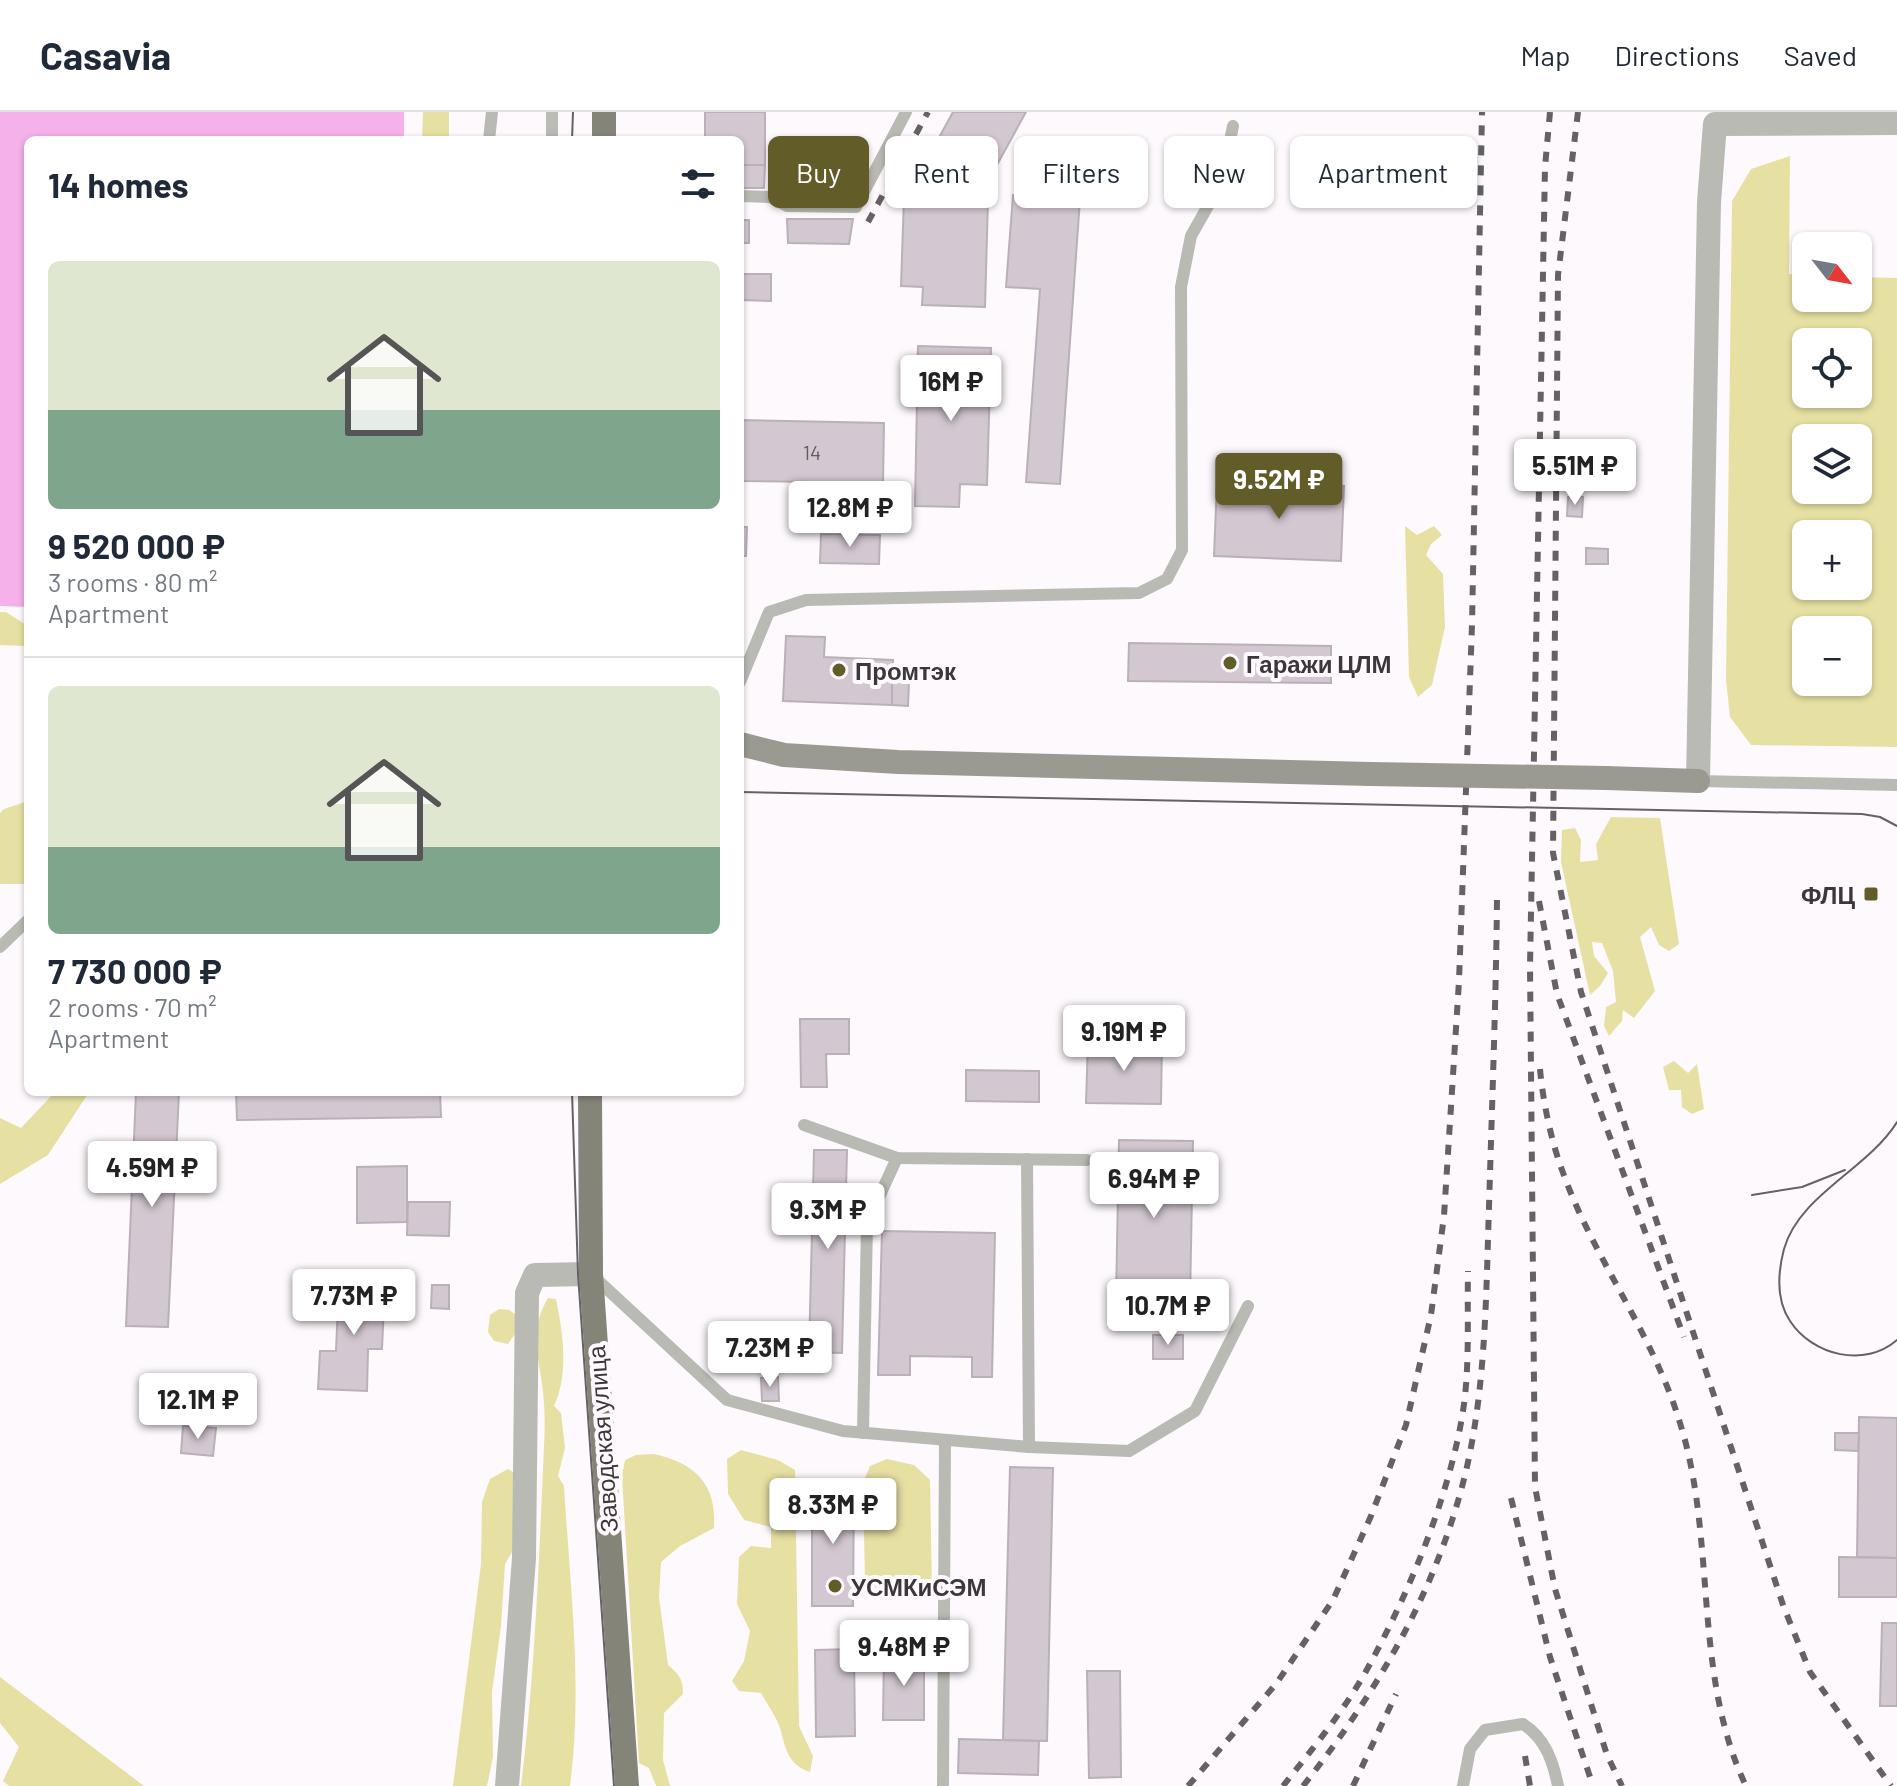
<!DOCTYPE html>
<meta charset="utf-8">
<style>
body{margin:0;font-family:Barlow,sans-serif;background:#f2f2f3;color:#1f2937;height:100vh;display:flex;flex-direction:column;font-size:30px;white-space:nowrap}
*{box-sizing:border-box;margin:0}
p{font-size:26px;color:#747a83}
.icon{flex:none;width:44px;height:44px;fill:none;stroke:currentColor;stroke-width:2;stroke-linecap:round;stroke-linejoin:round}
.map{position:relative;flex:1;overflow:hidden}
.details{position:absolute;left:24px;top:24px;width:720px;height:960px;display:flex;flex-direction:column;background:#fff;border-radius:12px;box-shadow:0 2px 6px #0004}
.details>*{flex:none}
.top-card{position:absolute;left:768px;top:24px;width:760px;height:72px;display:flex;gap:16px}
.needle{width:52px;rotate:121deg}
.buttons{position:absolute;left:1792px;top:120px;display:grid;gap:16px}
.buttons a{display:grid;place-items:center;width:80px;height:80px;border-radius:12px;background:#fff;box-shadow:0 2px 6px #0004;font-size:40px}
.price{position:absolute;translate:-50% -68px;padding:0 18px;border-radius:8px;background:#fff;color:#222;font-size:26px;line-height:52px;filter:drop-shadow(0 2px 4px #0008)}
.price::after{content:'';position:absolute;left:50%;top:48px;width:24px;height:18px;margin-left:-12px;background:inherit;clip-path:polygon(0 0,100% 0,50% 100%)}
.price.active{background:#625c29;color:#fff}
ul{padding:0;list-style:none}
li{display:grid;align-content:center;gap:16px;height:424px;padding:0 24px}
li+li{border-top:2px solid #e0e1e3}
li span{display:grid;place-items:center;height:248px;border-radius:12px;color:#555}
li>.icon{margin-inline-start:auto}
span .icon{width:144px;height:144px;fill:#fffc;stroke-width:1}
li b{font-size:34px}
h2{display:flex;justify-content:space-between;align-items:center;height:96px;padding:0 24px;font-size:34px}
.chip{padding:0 28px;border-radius:12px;background:#fff;box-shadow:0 2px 6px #0004;font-size:28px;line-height:72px}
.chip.active{background:#625c29;color:#fff}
header{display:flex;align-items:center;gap:48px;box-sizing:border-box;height:112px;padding:0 40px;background:#fff;border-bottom:2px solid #e0e1e3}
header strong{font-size:38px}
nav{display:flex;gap:44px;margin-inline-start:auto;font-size:28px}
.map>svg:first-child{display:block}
</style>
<header>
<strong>Casavia</strong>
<nav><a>Map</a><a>Directions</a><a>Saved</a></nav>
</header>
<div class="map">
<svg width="1897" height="1674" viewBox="0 0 1897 1674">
<rect width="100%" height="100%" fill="#fef9fd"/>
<g fill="#e7e0a3" fill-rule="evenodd">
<path d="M423 0H449V28H422Z"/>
<path d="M1790 44 1789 162 1806 163V186H1858V165L1897 166V635L1751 633 1730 605 1726 568 1732 89 1751 57ZM1806 230H1858V282H1806ZM1858 326V378H1806V326ZM1806 422H1858V474H1806ZM1806 518H1858V570H1806Z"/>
<path d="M1405 414 1417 423 1434 414 1442 423 1431 432 1426 443 1443 462 1445 515 1432 573 1418 585 1409 565Z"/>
<path d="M0 500H6L28 514 26 534 0 533Z"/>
<path d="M28 689V772H0V701L4 697Z"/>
<path d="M1611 705 1660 706 1679 832 1669 839 1659 833 1651 815 1640 825 1655 879 1634 906 1623 898 1622 909 1609 924 1604 914 1606 895 1616 890 1613 859 1602 831 1592 830 1594 844 1608 861 1600 874 1590 883 1561 750 1562 718 1575 716 1581 728 1580 750 1598 748 1596 732Z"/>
<path d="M1674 949 1688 961 1697 952 1704 997 1692 1002 1682 995 1681 978H1669L1663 955Z"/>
<path d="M55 980H89L48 1043 0 1072V1006L21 1016Z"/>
<path d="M548 1186 556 1187C563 1221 569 1262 554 1294L561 1301 565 1336 558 1364 564 1374C570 1474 583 1575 570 1674H521C535 1562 539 1447 544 1334 545 1317 545 1297 543 1280 539 1243 528 1220 548 1186Z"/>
<path d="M499 1197 509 1198 515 1202 517 1219 508 1232 494 1229 488 1220 490 1203Z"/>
<path d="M741 1338 778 1348 795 1358 799 1614 813 1644 810 1660C787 1652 786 1637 780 1616 776 1604 767 1592 761 1581L739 1579 732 1569 744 1549 750 1519 737 1492 739 1445 751 1434 771 1436V1415L744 1408 728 1382 727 1347Z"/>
<path d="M654 1342C695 1351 717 1372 714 1416L680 1434 661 1450 659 1485 668 1553C679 1562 683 1567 683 1582L664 1601 663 1648 670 1674H656L649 1656 639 1651 622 1364 625 1348 636 1343Z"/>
<path d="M887 1347 914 1353 930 1368 932 1481 881 1480 865 1468 863 1371 870 1354Z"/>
<path d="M508 1357 519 1364 517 1431 505 1452 501 1514 492 1580 493 1645 487 1674H453L481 1452 482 1390 490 1367Z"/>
<path d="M0 1565 144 1674H9L3 1669 19 1635 0 1611Z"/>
</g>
<path fill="#f5b1ea" d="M0 0H404V28H28V495L0 494Z"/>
<g fill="#d3c7d1" stroke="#bbafb8" stroke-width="2">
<path d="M705 0H765V53H740V28H705Z"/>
<path d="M953 0H1026L986 73 930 42Z"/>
<path d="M740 53H765L764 76H740Z"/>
<path d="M1013 83 1080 87 1060 372 1026 370 1040 177 1006 175Z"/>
<path d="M904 85 988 88 985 195 922 193 923 175 901 174Z"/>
<path d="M787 107H853L849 132 788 131Z"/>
<rect x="740" y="108" width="9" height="23"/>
<path d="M740 162H771V189L740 188Z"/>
<path d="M918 234 991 236 987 373 960 372 959 395 915 394Z"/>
<path d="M740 308 884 311 883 371 740 369Z"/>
<path d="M1217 370 1344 374 1341 449 1214 444Z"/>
<path d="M1568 385H1583L1582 405 1567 404Z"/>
<path d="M740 415H747L746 444H740Z"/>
<path d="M821 422 880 423 879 452 820 451Z"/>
<path d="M1586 436 1608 437V452H1586Z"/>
<path d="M786 524 825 525 824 545 893 548 892 593 783 589Z"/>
<path d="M1129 531 1331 534V571L1128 569Z"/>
<path d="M892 569 909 570 908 594 892 593Z"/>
<path d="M800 907H849V942H826L827 975H801Z"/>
<path d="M1088 929 1162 930 1161 992 1086 991Z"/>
<path d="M966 958 1039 959V990L966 989Z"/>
<path d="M136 980H179L168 1215 126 1214Z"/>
<path d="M236 980H440L441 1005 237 1008Z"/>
<path d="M1119 1028 1193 1029 1190 1188 1116 1187Z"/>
<path d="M814 1038H847L842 1241 809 1240Z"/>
<path d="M407 1054V1110L357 1111V1055Z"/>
<path d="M408 1090H450L449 1124 407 1123Z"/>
<path d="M882 1119 995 1121 992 1265H972V1245L910 1244V1263H878Z"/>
<path d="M339 1169 385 1171 382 1237H368L367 1279 318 1277 320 1239H336Z"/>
<path d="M432 1173H449V1197L431 1196Z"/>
<rect x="1153" y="1223" width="30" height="24"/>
<path d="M778 1265 779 1289H762L761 1266Z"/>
<path d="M1859 1305 1897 1306V1446L1857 1445Z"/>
<path d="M183 1314 216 1316 213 1344 181 1341Z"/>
<path d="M1835 1321H1859L1858 1339 1835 1338Z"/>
<path d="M1010 1355 1053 1356 1047 1629 1003 1628Z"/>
<path d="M812 1375H854L853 1494H812Z"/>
<path d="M1839 1445 1897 1446V1485H1839Z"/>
<path d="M1882 1511H1897V1594H1880Z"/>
<path d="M854 1537 855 1624 816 1625 815 1538Z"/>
<path d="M884 1543 924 1544V1608H883Z"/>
<path d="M1087 1559H1120L1121 1665 1089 1666Z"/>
<path d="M959 1627 1039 1629 1038 1663 958 1661Z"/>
</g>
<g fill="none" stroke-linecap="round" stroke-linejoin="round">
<g stroke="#babab4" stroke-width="12">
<path d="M489 28 492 0"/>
<path d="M552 28V0"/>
<path d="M740 84 770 85 787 94 856 95 906 0"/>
<path d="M740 570 769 500 806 488 1139 481 1167 467 1182 438 1181 175 1191 124 1222 69 1233 14"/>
<path d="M1698 669 1897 673"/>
<path d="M0 835 28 808"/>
<path d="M804 1013 897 1046 1087 1048"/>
<path d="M1027 1047 1029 1335"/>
<path d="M593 1164 727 1288 843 1319 1029 1335 1129 1339 1195 1299 1248 1194"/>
<path d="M863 1321 867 1111 897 1046"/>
<path d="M943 1674 945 1328"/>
<path d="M1463 1674 1470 1637 1485 1618 1523 1612C1545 1626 1553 1649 1558 1674"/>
</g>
<g stroke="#babab4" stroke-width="24">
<path d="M1698 669 1709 90 1715 12 1897 11"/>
<path d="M507 1674 524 1446 527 1181 535 1163 591 1162"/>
</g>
<g stroke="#9b9a91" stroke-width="24">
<path d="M740 632 784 643 898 650 1370 662"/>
<path d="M1606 666 1698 669"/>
</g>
<g stroke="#858478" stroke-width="24">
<path d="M604 28V0"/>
<path d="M590 980 591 1162 627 1674"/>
</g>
<g stroke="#666165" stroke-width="2">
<path d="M572 28 573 0"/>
<path d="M740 680 1862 702 1880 705 1897 714"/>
<path d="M572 980 578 1162 614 1674"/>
<path d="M1897 1010C1868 1057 1799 1083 1784 1137 1778 1160 1776 1188 1790 1209 1813 1244 1865 1256 1897 1228"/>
<path d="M1752 1083 1802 1075 1845 1058"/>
</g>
<g stroke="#666165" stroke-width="6" stroke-dasharray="10 10" stroke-linecap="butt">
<path d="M1550 0 1545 55 1530 854 1535 1375 1555 1477 1607 1643 1622 1674"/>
<path d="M1578 0 1558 163 1553 741 1581 880 1783 1493 1810 1560 1891 1674"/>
<path d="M868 110 928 0"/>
<path d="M1539 789 1557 882 1684 1225"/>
<path d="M1540 957C1543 990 1551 1028 1562 1058 1593 1146 1653 1221 1680 1311 1717 1428 1692 1561 1746 1674"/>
<path d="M1511 1386 1550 1545 1593 1674"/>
<path d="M1525 1644 1530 1674"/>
<path d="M1188 1674 1276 1572 1333 1488 1371 1404 1406 1313 1431 1203 1444 1104 1459 869 1472 513 1482 0"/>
<path d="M1283 1674C1314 1635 1348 1594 1371 1550 1411 1476 1450 1382 1463 1299 1470 1254 1467 1205 1468 1159"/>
<path d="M1303 1674C1377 1581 1438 1476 1466 1359 1486 1273 1486 1183 1489 1095 1492 992 1496 889 1497 786"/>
<path d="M1353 1674 1396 1582"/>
</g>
<path stroke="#9b9a91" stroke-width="24" d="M1370 662 1606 666"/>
</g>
<g fill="#625c29" stroke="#fef9fd" stroke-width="3">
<circle cx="1230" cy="551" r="8"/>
<circle cx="839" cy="558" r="8"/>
<rect x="1863" y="774" width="16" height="16" rx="4"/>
<circle cx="835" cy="1474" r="8"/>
</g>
<g text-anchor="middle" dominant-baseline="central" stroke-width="8" stroke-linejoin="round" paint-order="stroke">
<g font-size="20" fill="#625b60">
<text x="812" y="340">14</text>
</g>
<g font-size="24" font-weight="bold" fill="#3c373b" stroke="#fef9fd" text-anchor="start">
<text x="1246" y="551">Гаражи ЦЛМ</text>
<text x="855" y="558">Промтэк</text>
<text x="1855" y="782" text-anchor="end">ФЛЦ</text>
<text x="851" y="1474">УСМКиСЭМ</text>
</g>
<g font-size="24" fill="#3c373b" stroke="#fef9fd">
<text transform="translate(602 1327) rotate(-94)">Заводская улица</text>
</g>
</g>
</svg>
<div class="buttons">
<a><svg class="needle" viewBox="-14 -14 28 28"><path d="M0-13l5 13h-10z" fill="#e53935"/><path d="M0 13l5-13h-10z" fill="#747a83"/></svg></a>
<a><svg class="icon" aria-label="locate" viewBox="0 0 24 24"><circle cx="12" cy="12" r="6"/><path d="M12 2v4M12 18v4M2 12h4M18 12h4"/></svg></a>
<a><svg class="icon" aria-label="layers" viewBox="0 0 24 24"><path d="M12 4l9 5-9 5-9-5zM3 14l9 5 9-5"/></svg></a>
<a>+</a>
<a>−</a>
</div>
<b class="price" style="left:951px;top:311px">16M ₽</b>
<b class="price" style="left:1575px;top:395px">5.51M ₽</b>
<b class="price active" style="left:1279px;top:409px">9.52M ₽</b>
<b class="price" style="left:850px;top:437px">12.8M ₽</b>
<b class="price" style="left:1124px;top:961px">9.19M ₽</b>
<b class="price" style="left:152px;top:1097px">4.59M ₽</b>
<b class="price" style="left:1154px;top:1108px">6.94M ₽</b>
<b class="price" style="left:828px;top:1139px">9.3M ₽</b>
<b class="price" style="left:354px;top:1225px">7.73M ₽</b>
<b class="price" style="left:1168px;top:1235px">10.7M ₽</b>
<b class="price" style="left:770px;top:1277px">7.23M ₽</b>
<b class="price" style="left:198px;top:1329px">12.1M ₽</b>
<b class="price" style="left:833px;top:1434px">8.33M ₽</b>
<b class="price" style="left:904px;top:1576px">9.48M ₽</b>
<div class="top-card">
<a class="chip active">Buy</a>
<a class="chip">Rent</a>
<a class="chip">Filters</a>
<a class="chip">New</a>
<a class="chip">Apartment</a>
</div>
<section class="details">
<h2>14 homes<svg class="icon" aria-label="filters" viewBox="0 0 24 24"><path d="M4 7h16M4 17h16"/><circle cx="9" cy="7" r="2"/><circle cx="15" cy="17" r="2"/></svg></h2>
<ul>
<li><span style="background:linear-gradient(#dfe7d0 60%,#7fa58c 0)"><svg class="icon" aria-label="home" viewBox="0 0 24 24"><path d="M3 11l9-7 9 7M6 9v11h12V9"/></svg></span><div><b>9 520 000 ₽</b><p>3 rooms · 80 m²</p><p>Apartment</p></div></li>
<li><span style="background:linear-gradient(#dfe7d0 65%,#7fa58c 0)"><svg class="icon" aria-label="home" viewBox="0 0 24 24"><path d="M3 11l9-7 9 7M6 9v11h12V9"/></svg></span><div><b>7 730 000 ₽</b><p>2 rooms · 70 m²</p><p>Apartment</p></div></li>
</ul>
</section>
</div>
